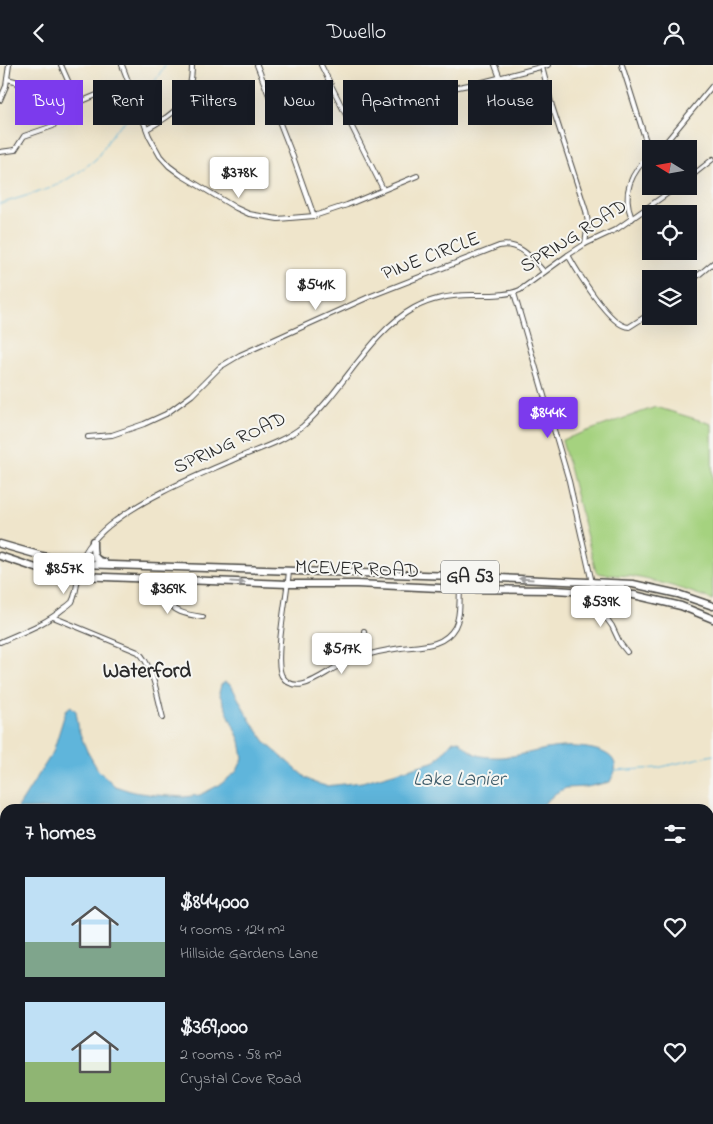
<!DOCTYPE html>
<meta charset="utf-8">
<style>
body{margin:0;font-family:"Indie Flower",sans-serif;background:#242831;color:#f1f3f6;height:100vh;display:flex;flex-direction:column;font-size:19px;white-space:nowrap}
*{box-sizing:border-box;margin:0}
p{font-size:16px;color:#9ea1a6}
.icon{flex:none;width:28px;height:28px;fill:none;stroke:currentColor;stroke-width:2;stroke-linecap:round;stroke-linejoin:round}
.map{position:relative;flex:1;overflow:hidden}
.sheet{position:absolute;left:0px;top:739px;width:714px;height:321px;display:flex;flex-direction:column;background:#171b24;border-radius:15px 15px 0 0;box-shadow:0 5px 20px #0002}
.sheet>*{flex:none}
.guide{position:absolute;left:15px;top:15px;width:684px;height:45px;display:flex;gap:10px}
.needle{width:32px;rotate:281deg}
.buttons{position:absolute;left:642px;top:75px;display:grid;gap:10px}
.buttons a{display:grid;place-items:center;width:55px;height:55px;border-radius:0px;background:#171b24;box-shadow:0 5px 20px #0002;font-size:25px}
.price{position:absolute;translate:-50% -42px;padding:0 11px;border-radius:5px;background:#fff;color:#222;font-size:16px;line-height:32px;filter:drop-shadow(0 1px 2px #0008)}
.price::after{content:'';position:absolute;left:50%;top:30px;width:15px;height:11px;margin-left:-8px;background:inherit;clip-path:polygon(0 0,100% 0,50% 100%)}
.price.selected{background:#7c3aed;color:#fff}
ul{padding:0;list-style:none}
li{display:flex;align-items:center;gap:15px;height:125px;padding:0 25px}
li span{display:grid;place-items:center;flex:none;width:140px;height:100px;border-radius:0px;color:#555}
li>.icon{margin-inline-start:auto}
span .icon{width:60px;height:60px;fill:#fffc;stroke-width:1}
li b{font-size:21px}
h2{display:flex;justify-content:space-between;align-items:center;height:60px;padding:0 25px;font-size:21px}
.chip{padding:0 18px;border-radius:0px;background:#171b24;box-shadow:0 5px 20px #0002;font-size:18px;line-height:45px}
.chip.selected{background:#7c3aed;color:#fff}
header{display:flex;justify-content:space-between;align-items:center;height:65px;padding:0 25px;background:#171b24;font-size:22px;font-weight:600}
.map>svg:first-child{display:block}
</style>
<header><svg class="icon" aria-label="back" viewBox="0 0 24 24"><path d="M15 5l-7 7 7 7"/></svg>Dwello<svg class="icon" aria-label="person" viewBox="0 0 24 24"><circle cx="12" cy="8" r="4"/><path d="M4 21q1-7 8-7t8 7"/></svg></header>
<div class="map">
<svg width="713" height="1059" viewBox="0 0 713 1059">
<rect width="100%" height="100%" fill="#f6f6f2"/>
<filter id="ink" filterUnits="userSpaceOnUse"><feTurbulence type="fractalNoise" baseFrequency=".02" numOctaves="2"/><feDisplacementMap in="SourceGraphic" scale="10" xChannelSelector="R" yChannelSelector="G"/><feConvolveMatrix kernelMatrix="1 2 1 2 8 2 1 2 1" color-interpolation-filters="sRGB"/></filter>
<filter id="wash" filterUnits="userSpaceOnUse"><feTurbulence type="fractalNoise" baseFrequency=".0096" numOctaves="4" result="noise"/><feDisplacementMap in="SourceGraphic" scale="20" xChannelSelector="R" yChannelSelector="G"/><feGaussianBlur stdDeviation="1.12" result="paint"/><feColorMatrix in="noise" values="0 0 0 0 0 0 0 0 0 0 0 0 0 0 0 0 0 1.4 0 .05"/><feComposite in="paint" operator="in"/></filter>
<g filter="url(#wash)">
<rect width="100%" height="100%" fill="#efe5cb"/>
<path fill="#a5d27f" stroke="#687e55" d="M656 342 712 359 713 535C688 525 661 517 635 512 622 509 609 512 596 507L562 375Z"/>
<g fill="#84b46e" stroke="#58704c">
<path d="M709 1001 713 1002V1059H674L675 1055H709Z"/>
<path d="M236 1055H478L479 1059H224Z"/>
</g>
<g fill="#5eb5db" stroke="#447083">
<path d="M225 617 231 620 250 655 266 678 306 713 315 718 326 721 362 717 436 696 453 676 459 675C468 686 476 692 491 692 516 694 539 683 563 682 578 681 620 683 615 706 614 710 611 714 610 717L587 722 566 723 556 728 538 744H17L53 687 66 645 71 641 76 646 79 666 87 686 98 705 115 721 133 727 155 730 184 732 200 730 221 719 237 706 243 693 240 676 219 628 221 620Z"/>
<path d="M5 759V922L0 924V764Z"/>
<path d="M0 1048 5 1049V1055H29L45 1059H0Z"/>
</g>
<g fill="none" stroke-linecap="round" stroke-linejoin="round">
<g stroke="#5eb5db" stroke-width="1">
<path d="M139 42 165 0"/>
<path d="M0 139 48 124 61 118 79 107 96 94 116 64 137 45"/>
<path d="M615 706 657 703 713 690"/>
</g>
</g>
</g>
<g filter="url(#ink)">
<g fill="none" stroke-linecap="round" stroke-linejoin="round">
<defs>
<g id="street">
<path d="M61 0 77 36 76 39"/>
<path d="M122 0 149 71 160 91 169 101 181 110 236 143 249 149 278 154 314 151 347 140 417 111"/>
<path d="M257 0 292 89 314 151"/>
<path d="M321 0 383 124"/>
<path d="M495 0 500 13"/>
<path d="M622 0 650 89"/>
<path d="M542 2 552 41 586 146 588 158 585 179"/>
<path d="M7 14 15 16 57 54"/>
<path d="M448 24 479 18 548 0"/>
<path d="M0 35 6 21 9 0"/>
<path d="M147 64C177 47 192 37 192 0"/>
<path d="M657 84 666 77 713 20"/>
<path d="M0 87 15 85 24 71 53 61 68 42 99 29"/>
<path d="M689 113 713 94"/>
<path d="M632 154C621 127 631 108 651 88"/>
<path d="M568 190C577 206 610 262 629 262L651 248"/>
<path d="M689 218 713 198"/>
<path d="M514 228 569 416 597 540 612 561 620 578 627 587"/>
<path d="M88 372 112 370 144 359 166 349 192 330 220 302 240 290 371 231 499 181C520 177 531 192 544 207"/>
<path d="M289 505C288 527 273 596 282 611 295 631 319 612 333 604 340 600 348 596 357 593 371 588 386 585 401 583 421 581 444 582 455 562 461 551 459 536 460 524"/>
<path d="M161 515C167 520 165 526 167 533 171 548 190 550 203 552"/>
<path d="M53 552 138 587C153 599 158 635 163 653"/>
<path d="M364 566 366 590"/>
<path d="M0 577C22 567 44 560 63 544 66 542 70 539 72 537 78 526 77 511 80 500 84 483 101 466 115 456 151 429 195 412 235 394 258 384 283 377 303 361 342 327 370 267 414 243 432 233 451 230 472 230 488 230 506 231 520 225L568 190 585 179 617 164 678 121"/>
<path d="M709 967 713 984"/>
</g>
<g id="primary">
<path d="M93 476C93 486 92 495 104 497"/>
<path d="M0 479 42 491 80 499 454 511 633 519 678 529 713 541"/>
<path d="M0 491 39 504 79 511 288 519H357L460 524 555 525 634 530 681 541 713 554"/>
</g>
</defs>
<use href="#street" stroke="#484743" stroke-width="6"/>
<use href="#primary" stroke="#484743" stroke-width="9"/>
<use href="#street" stroke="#fff" stroke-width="4"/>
<use href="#primary" stroke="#fff" stroke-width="6"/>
</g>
<defs><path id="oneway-solid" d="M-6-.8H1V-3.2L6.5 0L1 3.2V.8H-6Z" transform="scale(1.25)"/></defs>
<g fill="#a0a0a0">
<use href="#oneway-solid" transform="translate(526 514) rotate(-177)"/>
<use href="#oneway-solid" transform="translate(238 517) rotate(3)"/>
</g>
</g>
<g text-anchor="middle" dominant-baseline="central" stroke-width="4" stroke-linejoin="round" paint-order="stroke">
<rect fill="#f6f6f2" stroke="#686867" stroke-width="1" x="441" y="495.5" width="58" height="33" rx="4"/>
<g font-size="19" font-weight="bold" fill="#2b2b2b">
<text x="470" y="512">GA 53</text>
</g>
<g font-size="20" fill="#2b2b2b" stroke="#f6f6f2">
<text transform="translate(574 172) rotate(-32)">SPRING ROAD</text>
<text transform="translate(431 192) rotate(-21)">PINE CIRCLE</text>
<text transform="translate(230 379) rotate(-25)">SPRING ROAD</text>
<text transform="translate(357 505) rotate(2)">MCEVER ROAD</text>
</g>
<g font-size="21" font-weight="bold" fill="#2b2b2b" stroke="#f6f6f2">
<text x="147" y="607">Waterford</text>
</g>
<g font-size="21" font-style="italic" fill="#3d5b69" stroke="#f6f6f2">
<text x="459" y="715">Lake Lanier</text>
</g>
</g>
</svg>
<div class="buttons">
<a><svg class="needle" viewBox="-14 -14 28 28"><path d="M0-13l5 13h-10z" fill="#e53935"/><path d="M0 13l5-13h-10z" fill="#9ea1a6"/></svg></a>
<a><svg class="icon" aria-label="locate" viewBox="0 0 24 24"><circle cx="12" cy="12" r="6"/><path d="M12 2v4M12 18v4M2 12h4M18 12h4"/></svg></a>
<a><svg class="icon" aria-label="layers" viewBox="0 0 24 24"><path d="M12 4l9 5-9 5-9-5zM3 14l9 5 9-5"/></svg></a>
</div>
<b class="price" style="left:239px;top:134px">$378K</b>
<b class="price" style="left:316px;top:246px">$541K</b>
<b class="price selected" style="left:548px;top:374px">$844K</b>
<b class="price" style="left:64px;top:530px">$857K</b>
<b class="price" style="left:168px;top:550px">$369K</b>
<b class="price" style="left:601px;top:563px">$539K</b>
<b class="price" style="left:342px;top:610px">$517K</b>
<div class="guide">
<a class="chip selected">Buy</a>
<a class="chip">Rent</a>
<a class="chip">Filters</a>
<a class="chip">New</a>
<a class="chip">Apartment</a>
<a class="chip">House</a>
</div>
<section class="sheet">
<h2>7 homes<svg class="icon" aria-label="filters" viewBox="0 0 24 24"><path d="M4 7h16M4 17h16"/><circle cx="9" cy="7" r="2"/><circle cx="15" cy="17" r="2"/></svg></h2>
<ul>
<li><span style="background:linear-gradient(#bfe0f5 65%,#7fa58c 0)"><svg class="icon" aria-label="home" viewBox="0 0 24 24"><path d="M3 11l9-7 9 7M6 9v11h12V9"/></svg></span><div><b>$844,000</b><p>4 rooms · 124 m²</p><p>Hillside Gardens Lane</p></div><svg class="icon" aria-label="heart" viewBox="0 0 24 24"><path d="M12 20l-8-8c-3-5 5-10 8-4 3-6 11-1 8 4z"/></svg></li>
<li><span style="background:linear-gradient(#bfe0f5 60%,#8fb573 0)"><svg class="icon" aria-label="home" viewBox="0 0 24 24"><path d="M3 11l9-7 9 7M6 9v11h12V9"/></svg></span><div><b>$369,000</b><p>2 rooms · 58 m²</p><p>Crystal Cove Road</p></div><svg class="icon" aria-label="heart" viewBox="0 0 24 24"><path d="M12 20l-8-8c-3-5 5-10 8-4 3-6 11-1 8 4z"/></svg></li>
</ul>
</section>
</div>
